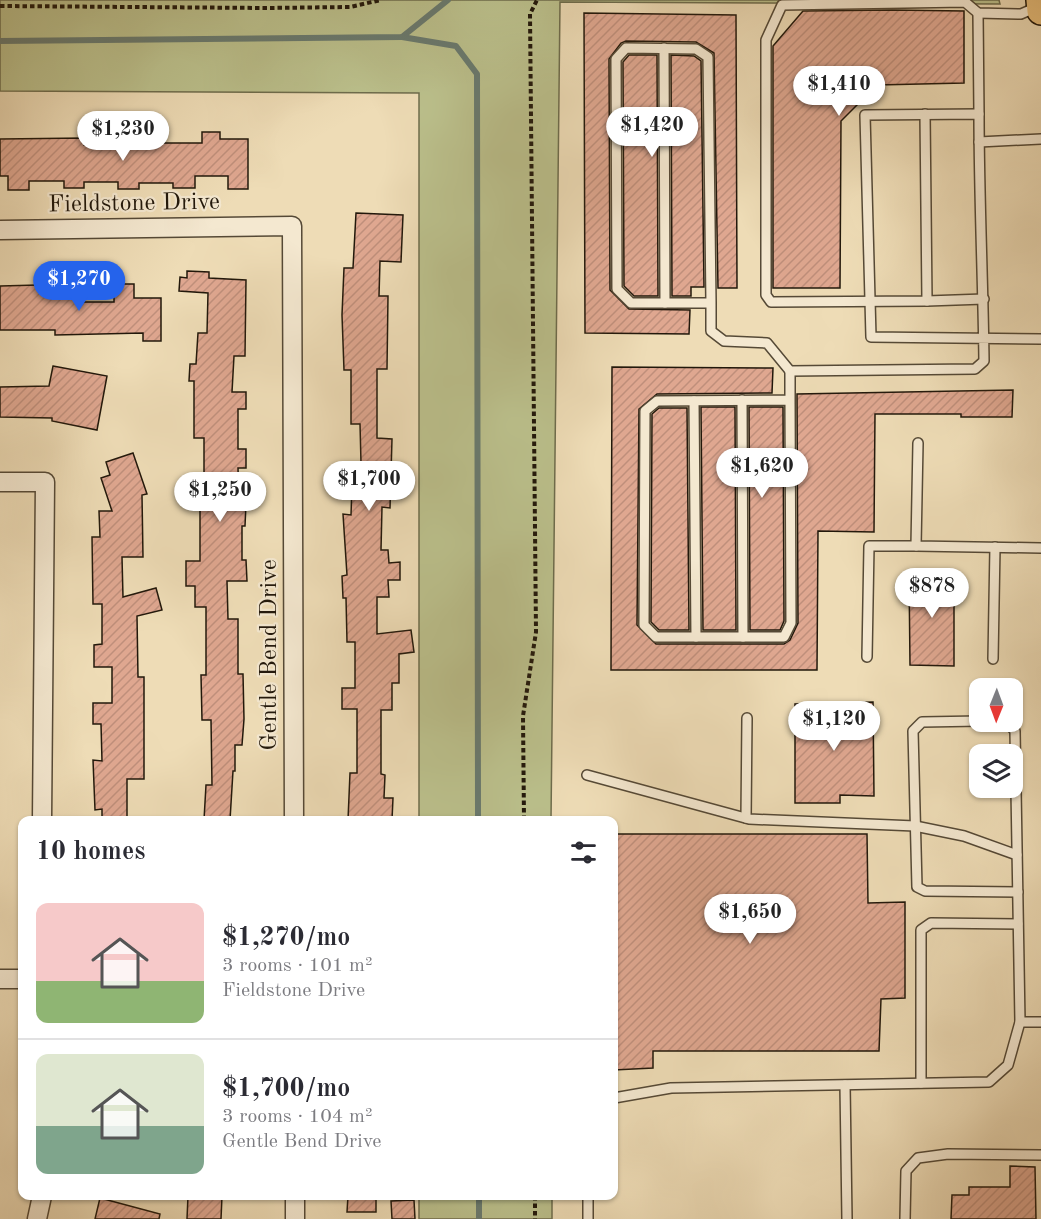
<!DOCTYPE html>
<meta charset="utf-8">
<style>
body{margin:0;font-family:"Old Standard TT",serif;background:#f2f2f3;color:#2b2b33;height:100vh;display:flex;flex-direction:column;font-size:22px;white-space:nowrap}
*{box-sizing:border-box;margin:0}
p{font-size:20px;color:#7c7c81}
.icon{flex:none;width:33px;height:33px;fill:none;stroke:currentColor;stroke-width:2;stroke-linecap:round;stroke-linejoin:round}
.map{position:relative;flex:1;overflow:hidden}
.panel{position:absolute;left:18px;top:816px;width:600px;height:384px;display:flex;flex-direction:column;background:#fff;border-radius:12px;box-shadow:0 2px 4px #0004}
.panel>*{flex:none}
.needle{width:39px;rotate:181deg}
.controls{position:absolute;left:969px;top:678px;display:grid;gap:12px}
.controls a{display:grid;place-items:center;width:54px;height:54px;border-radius:12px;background:#fff;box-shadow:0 2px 4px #0004;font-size:30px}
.price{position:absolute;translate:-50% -51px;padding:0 14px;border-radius:21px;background:#fff;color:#222;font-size:20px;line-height:39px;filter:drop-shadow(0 2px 3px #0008)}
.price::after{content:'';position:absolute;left:50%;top:36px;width:18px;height:14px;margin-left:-9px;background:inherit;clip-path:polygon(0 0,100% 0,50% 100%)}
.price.active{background:#2563eb;color:#fff}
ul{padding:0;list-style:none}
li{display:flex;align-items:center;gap:18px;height:150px;padding:0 18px}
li+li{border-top:2px solid #e1e1e2}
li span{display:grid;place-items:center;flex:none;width:168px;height:120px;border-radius:12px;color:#555}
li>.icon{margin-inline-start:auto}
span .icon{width:72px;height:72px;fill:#fffc;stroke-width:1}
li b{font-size:26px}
h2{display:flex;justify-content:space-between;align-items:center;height:72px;padding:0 18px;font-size:26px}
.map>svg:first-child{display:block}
</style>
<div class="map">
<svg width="1041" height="1219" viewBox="0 0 1041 1219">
<defs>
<pattern id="building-hatch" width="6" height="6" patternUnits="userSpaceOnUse" patternTransform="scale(1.5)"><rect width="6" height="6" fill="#dfa790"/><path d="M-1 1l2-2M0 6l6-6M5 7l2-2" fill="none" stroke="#bf8f7b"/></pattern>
</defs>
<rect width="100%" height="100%" fill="#eedcb6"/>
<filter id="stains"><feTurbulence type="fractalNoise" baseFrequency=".00333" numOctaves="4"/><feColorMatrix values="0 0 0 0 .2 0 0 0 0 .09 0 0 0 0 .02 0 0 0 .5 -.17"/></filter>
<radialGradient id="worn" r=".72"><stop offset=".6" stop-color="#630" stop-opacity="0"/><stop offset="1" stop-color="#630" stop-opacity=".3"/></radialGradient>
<g fill="#bbc08c" stroke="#6e6c4c" stroke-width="1.5">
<path d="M0 0H999L1000 4 560 2 551 820H419V93L0 91Z"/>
<rect x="419" y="1196" width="133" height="23"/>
</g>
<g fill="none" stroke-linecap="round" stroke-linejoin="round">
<g stroke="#697a6f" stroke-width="6">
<path d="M402 37 456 46 477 74 478 820"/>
<path d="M0 41 402 37 448 0"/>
<path d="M479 1196V1219"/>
</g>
</g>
<g fill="url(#building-hatch)" stroke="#22180b" stroke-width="1.5">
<path d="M892 10 964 11V83L877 85 841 121 840 288H773V46L803 11Z"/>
<path d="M584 13 736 15 737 288H718L714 53 696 42 626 41 621 43 609 59 610 290 629 309 690 310 689 334 585 333Z"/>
<path d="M629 55H657L658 296H634L624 286 623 62Z"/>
<path d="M671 55 694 56 701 61 704 287H691V296H672Z"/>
<path d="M202 132H220V139H248V189H228V176H195V188H173V183H139V189H118V182H84V188H64V181H29V190H8V176H0V139L84 138V145L148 146V143H202Z"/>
<path d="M356 213 403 215 401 262 380 261 379 296H388L387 369H377V438L392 439 390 508 382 507 381 550H388L389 563 400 562V580H388L389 597H377V634L411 630 414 652 399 654V683H392V710H381V774L385 775 384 798H393L392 820H348L350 773H357V709H342V688H355V642H347L346 598H343L342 576 347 575 343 514 351 515 352 485H342V463H361L360 424H351V370H344L342 315 344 268H353Z"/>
<path d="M187 271 209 272V278L246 280 245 356H234L232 392H246V409H238V449H246V468H238L239 504H246L245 526H242V560H246L247 581H227L228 619H238V674H243L244 719 242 745H235V771H233L230 820H204L206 785H212L211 720H202L201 675H206V607H195V586H186V561H200V504H204V438H194V381H189L190 364H196L198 333H207L208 293 179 291 180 277 187 278Z"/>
<path d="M76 284V302H114V284H134V298H161V341H143V333L55 335V330H0V286Z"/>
<path d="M53 366 107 376 97 430 52 421V418L0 417V387L49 386Z"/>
<path d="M612 367 773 368 772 393 657 394 639 409 637 625 656 644H784L790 640 798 623 797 394 1013 390 1012 417H961V414H875L874 532 818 531 817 670H611Z"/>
<path d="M701 407H735L736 630H703Z"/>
<path d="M749 407H783L784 621 780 630H750Z"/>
<path d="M659 408H687L689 630H659L651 622 652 414Z"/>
<path d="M133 453 147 494 142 495 143 557H122L123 597 156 588 162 610 137 616 138 677H144V779H127V820H102V809L95 810 93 760 102 761 101 724H93V703H112V667H94V645L102 644V604H93L92 537H100L99 511H112L101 478 110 475 106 462Z"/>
<path d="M954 572V666L910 665 909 573Z"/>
<path d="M873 702 874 796 840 795V803H795V704Z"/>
<path d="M614 834H867L868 903 905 902V998L881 999 879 1051H653V1068L614 1070Z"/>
<path d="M1010 1166 1035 1167 1036 1219H951L952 1195H969V1187H1010Z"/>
<path d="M188 1196H222L221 1219H187Z"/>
<path d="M348 1196H376V1212H347Z"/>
<path d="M100 1198 160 1214 159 1219H95Z"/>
<path d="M414 1200 415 1219H392L391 1201Z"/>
</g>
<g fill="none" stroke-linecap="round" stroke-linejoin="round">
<defs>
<g id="service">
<path d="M978 13 979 114"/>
<path d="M664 48 665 303"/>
<path d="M925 114 927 301 771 302 766 295V40L782 5 965 2 978 13 1021 14 1037 7"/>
<path d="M979 142 1041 139"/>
<path d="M927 301 984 299"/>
<path d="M711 303H631L617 289 616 59 626 48 696 49 708 57 711 303V331L724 341 767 343 790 371 975 369 984 361C983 279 979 196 979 114L865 115 871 337 1041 339"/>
<path d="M790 371V400L791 623 784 637H656L644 625 645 411 657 401 790 400"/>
<path d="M742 400 743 637"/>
<path d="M694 401 696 637"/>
<path d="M918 443 916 546 1041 548"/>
<path d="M867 657 869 546H916"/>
<path d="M993 659 995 547"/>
<path d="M980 721 922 722 913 731 917 887 925 891 1018 892"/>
<path d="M587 775 749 819 915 826 964 836 1017 855"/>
<path d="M746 818 747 718"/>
<path d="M1020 1022H1041"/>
<path d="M921 1083V930L931 923 1018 924"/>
<path d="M845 1085 847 1219"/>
<path d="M614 1098 671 1088 989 1082 1008 1065 1020 1022 1015 731 1007 722"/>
<path d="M588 1196V1219"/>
<path d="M905 1219 906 1171 918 1158 948 1154 1041 1155"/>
</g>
<g id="minor">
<path d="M0 230 292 226 294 820"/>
<path d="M0 482H45L42 820"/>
<path d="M0 979H22"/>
<path d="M37 1219 42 1196"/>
<path d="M295 1219V1196"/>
</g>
<path id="primary" d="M1040 0 1041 11"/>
</defs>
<use href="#service" stroke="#554936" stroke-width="12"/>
<use href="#minor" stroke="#554936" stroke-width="21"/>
<use href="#primary" stroke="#22180b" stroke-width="30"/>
<g stroke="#22180b" stroke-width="4" stroke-dasharray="4.5 3" stroke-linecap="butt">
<path d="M0 6 266 8 350 7 381 0"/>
<path d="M524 820 523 716 536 632 530 14 537 0"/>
<path d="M535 1196V1219"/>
</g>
<use href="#service" stroke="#f4e8d0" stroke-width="9"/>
<use href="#minor" stroke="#f4e8d0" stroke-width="18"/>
<use href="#primary" stroke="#e7be7b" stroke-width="27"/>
</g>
<g text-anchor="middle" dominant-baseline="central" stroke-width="4.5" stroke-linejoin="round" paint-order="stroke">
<g font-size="24" fill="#22180b" stroke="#f4e8d0">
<text transform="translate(134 204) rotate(-1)">Fieldstone Drive</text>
<text transform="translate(270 655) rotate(-90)">Gentle Bend Drive</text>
</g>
</g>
<rect width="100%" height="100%" filter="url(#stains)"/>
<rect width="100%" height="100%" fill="url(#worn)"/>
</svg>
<div class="controls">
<a><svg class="needle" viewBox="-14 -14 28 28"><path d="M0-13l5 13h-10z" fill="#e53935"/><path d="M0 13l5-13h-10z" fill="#7c7c81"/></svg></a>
<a><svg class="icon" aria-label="layers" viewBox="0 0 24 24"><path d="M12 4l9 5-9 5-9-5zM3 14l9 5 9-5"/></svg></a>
</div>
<b class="price" style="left:839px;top:117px">$1,410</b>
<b class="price" style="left:652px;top:158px">$1,420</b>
<b class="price" style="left:123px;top:162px">$1,230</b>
<b class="price active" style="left:79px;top:312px">$1,270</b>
<b class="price" style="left:762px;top:499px">$1,620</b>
<b class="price" style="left:369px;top:512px">$1,700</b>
<b class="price" style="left:220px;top:523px">$1,250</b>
<b class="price" style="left:932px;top:619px">$878</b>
<b class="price" style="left:834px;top:752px">$1,120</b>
<b class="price" style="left:750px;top:945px">$1,650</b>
<section class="panel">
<h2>10 homes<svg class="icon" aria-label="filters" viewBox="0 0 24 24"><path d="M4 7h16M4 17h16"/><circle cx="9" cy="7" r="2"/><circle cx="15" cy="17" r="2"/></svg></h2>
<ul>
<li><span style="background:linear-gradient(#f6c9c9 65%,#8fb573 0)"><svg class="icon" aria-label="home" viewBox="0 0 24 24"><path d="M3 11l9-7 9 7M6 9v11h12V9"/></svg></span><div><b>$1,270/mo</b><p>3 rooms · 101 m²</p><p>Fieldstone Drive</p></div></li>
<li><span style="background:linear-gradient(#dfe7d0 60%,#7fa58c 0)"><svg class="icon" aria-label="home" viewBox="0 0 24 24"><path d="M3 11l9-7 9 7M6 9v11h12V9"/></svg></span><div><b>$1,700/mo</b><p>3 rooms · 104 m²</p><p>Gentle Bend Drive</p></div></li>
</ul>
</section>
</div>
